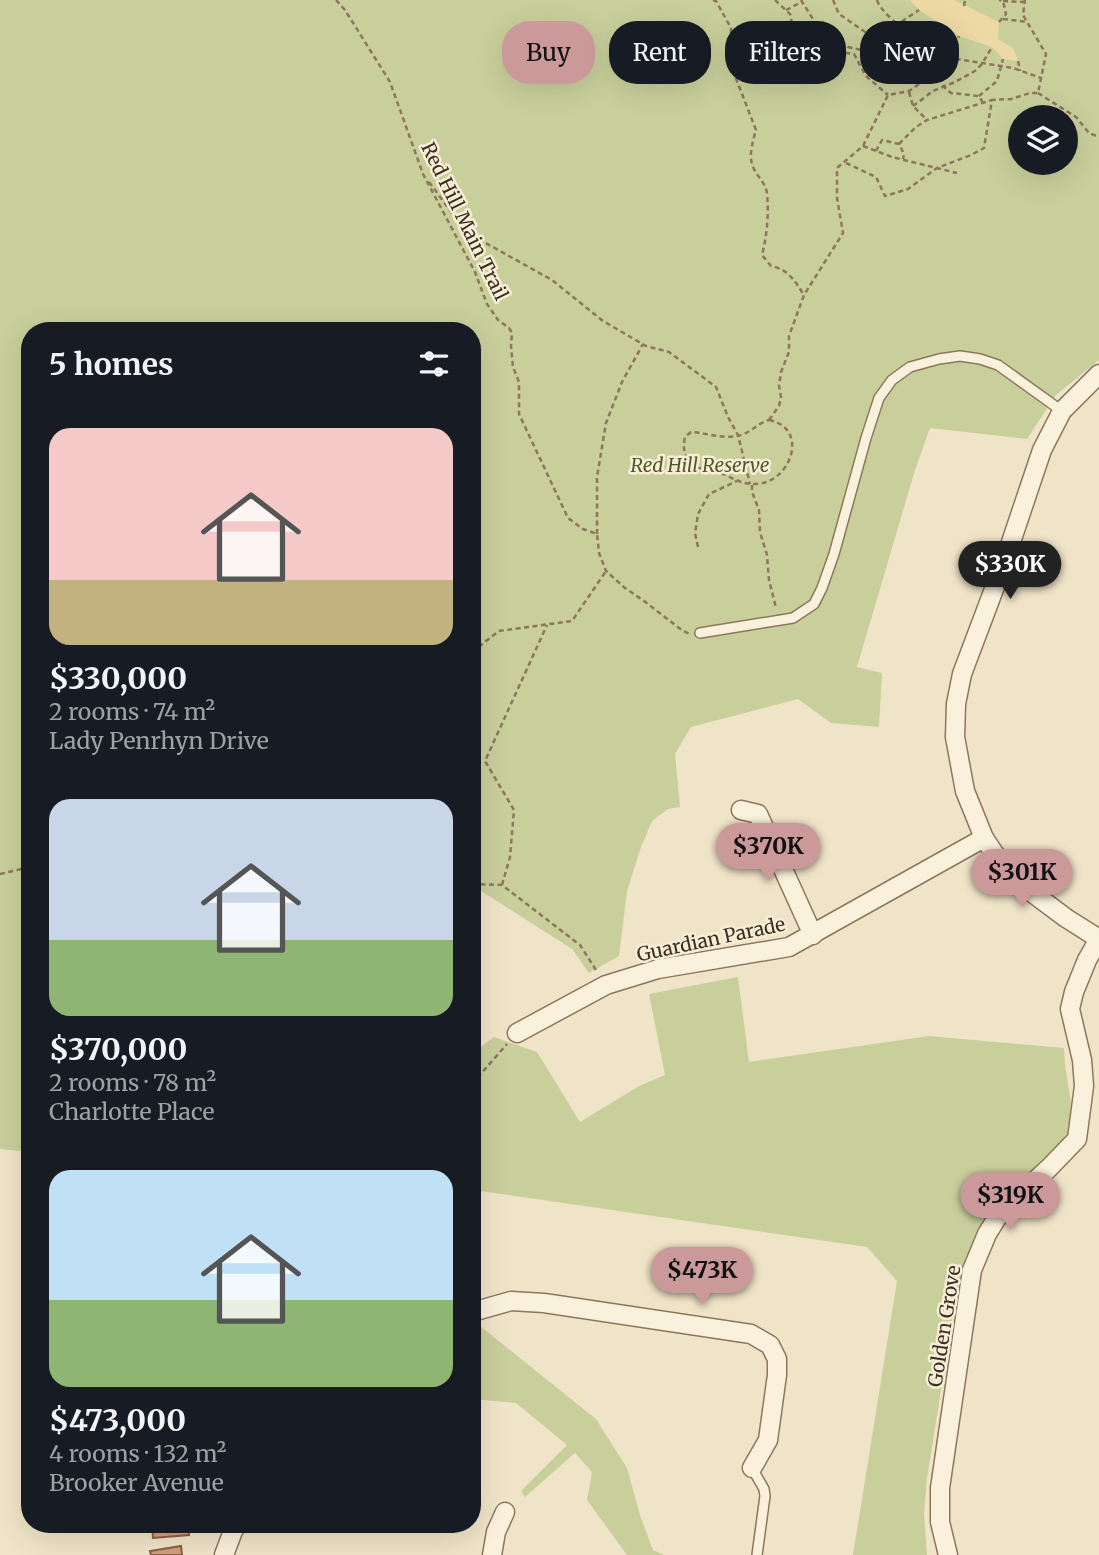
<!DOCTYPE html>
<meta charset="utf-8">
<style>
body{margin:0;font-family:Merriweather,serif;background:#242831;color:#f1f3f6;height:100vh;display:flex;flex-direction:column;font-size:26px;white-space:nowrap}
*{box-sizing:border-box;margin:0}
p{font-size:23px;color:#9ea1a6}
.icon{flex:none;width:38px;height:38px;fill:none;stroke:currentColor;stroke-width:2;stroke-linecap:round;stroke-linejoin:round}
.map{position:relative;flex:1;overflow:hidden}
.sheet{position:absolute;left:21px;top:322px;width:460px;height:1211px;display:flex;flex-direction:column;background:#171b24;border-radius:28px;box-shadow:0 7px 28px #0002}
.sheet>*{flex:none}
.guide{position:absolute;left:502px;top:21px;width:492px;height:63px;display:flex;gap:14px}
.tools{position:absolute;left:1008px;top:105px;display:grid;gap:14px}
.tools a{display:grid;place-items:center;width:70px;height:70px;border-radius:50%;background:#171b24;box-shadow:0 7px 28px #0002;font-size:35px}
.price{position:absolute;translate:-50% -60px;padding:0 16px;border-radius:24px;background:#cc999b;color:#111;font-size:23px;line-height:46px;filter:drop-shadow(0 2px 4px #0008)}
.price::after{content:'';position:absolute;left:50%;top:42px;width:21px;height:16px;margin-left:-10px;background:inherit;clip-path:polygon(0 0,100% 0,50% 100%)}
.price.current{background:#222;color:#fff}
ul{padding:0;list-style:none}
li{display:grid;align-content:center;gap:14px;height:371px;padding:0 28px}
li span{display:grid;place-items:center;height:217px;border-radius:21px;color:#555}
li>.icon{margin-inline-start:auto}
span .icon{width:126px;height:126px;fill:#fffc;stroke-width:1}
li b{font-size:30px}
h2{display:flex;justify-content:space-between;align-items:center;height:84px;padding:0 28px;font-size:30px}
.tag{padding:0 24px;border-radius:28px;background:#171b24;box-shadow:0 7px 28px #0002;font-size:24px;line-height:63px}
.tag.current{background:#cc999b;color:#111}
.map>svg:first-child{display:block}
</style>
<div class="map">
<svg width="1099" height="1555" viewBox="0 0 1099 1555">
<rect width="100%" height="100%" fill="#f0e4c8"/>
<g fill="#c9cf9b" fill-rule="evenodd">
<path d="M0 0H1099V360L1056 395 1027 439 930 428 915 470 857 667 882 673 879 727 831 723 798 699 691 727 675 754 680 807 668 809 652 821 641 847 627 891 619 956 589 973 572 949 478 889 473 895 472 331H30V1152L0 1149ZM1020 117H1066V163H1020Z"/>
<path d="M738 977 749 1062 929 1036 1064 1048 1065 1065 1071 1103 1068 1132 1054 1151 997 1205 975 1240 957 1290 927 1478 924 1514 927 1555H853L897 1281 867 1247 473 1190V1053L494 1037 537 1052 580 1122 639 1086 665 1075 649 994Z"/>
<path d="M480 1326 596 1419 627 1468 640 1515 653 1550 664 1555H627L587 1500 592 1472 575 1453 525 1497 521 1491 567 1445 516 1403 473 1399V1366Z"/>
</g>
<path fill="#ecd9a5" d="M910 0H954L999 22 998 39 1014 49 1018 61 1003 59 992 47 959 36 919 10Z"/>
<g fill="#cf9f7d" stroke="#8d5f41" stroke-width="2">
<path d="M152 1524H188L189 1535 153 1538Z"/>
<path d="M181 1546 182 1555H151L150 1551Z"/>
</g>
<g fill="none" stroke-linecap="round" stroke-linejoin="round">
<defs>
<g id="lane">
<path d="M700 633 793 618 814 604 822 588 834 554 866 438 879 398 892 380 910 367 939 359 960 356 980 359 998 365 1062 411"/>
<path d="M752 1468 764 1489 765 1496 757 1555"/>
</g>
<g id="street">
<path d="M1099 374 1062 411 1042 450 1005 560 962 674 956 704 955 737 965 791 984 838 994 853 1019 883 1066 918 1099 939"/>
<path d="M741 810 758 814 813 935"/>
<path d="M517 1033 606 985 658 969 789 947 984 838"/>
<path d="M472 1312 511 1301 544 1303 751 1334 770 1345 777 1359V1375L768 1440 752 1468"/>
<path d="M224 1555 233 1531 238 1524"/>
<path d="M492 1555 496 1532 505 1512"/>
<path d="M948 1555 940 1522V1488L972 1270 987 1234 1000 1213 1049 1168 1077 1139 1084 1086 1082 1060 1070 1009 1074 992 1087 960 1099 939"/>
</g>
</defs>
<use href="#lane" stroke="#8d765c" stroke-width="12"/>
<use href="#street" stroke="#8d765c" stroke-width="21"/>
<g stroke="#8d765c" stroke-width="2.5" stroke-dasharray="5 3.5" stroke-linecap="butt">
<path d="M336 0 345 10 390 82 423 174 475 272 487 304 498 320 509 328 512 333 511 346 513 367 519 382V414L568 518 583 529 597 534 599 553 606 571 625 588 644 601 683 631 690 634"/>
<path d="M713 0 716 1 731 28 730 63 756 130C753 140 749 154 752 164 755 175 765 181 767 193 769 214 767 235 762 255L771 266C788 269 795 281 804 295"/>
<path d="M775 0 790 14 797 46 854 54 866 76 888 95"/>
<path d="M801 0 821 32 848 47 890 56 898 53 932 59 951 58 1013 68 1041 78"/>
<path d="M833 0 839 14 868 34 879 33 898 53"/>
<path d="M877 0C881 12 901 28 913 34 925 40 942 42 956 46"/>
<path d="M1003 1 1024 2"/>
<path d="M964 6 965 0"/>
<path d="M786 10 802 2"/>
<path d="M1003 19 1028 22"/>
<path d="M999 22 1006 14 1003 1 999 0"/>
<path d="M879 33 898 24 919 10"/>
<path d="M1018 61 1020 71"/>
<path d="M940 68 944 87 951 93 979 96 983 103"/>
<path d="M909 92 913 106 927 120"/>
<path d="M1038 93 1076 117 1089 133 1099 137"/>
<path d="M979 96 997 81 1003 59"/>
<path d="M913 106 933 91 955 82 975 71 982 64 992 47"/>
<path d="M899 144 916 127 927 120 992 100"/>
<path d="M863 146 892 157 957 173"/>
<path d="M876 151 882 140 899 144 904 154 903 159"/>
<path d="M846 163 876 177 885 196 908 189 937 168 971 155 984 148 992 100 1011 99 1030 93H1038L1046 54 1023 15 1025 0"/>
<path d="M429 182 466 232 552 280 603 321 646 346 669 352 716 387 728 417 738 435 750 484"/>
<path d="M769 420 779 406 781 397 779 386 781 372 789 352V336L804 295 843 233 837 198V168L863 146 888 95 909 91 930 76 951 58 959 36"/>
<path d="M769 420C810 428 791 483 756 484 740 485 729 475 715 471 710 469 704 470 699 468 685 461 682 451 685 437L691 432C709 433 726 441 744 434 753 430 759 423 769 420Z"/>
<path d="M752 485V492L759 510 760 532 767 555 769 580 776 608"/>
<path d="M597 534V477L606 423 622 382 643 344"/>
<path d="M698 547 695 533 698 514 709 494 737 481"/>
<path d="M472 652 499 631 572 621 606 571"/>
<path d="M0 874 30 867"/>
<path d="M472 884 502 885 580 945 596 970"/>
<path d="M502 885 510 857 514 810 485 761 547 625"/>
<path d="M472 1084 507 1044"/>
</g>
<use href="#lane" stroke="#faf1dc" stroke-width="9"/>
<use href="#street" stroke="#faf1dc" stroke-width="18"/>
</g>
<g text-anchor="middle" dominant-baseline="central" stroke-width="5" stroke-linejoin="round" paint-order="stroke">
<g font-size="19" fill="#3d2e20" stroke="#f7eed8">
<text transform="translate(465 221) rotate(64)">Red Hill Main Trail</text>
<text transform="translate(711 939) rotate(-12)">Guardian Parade</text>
<text transform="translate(944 1326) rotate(-81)">Golden Grove</text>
</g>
<g font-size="19" font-style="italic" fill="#4d5a26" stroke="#f7eed8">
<text x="700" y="465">Red Hill Reserve</text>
</g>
</g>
</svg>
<div class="tools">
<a><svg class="icon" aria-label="layers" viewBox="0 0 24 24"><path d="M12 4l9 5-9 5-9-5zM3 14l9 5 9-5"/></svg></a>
</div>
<b class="price current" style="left:1010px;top:601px">$330K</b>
<b class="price" style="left:768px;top:883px">$370K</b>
<b class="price" style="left:1022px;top:909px">$301K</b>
<b class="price" style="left:1010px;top:1232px">$319K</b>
<b class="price" style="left:702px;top:1307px">$473K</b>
<div class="guide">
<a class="tag current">Buy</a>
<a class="tag">Rent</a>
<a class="tag">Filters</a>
<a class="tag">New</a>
</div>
<section class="sheet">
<h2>5 homes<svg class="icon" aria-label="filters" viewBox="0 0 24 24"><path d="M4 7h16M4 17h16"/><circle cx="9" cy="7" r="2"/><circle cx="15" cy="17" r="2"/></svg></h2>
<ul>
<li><span style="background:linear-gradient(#f6c9c9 70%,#c2b280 0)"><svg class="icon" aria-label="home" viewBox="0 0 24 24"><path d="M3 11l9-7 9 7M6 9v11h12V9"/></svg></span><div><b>$330,000</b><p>2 rooms · 74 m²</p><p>Lady Penrhyn Drive</p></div></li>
<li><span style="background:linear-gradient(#c9d6e8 65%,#8fb573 0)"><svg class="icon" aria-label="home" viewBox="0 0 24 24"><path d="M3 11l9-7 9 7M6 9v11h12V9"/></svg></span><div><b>$370,000</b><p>2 rooms · 78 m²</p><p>Charlotte Place</p></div></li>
<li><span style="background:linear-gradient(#bfe0f5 60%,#8fb573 0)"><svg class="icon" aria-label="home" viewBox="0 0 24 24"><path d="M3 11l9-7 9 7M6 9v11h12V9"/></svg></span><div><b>$473,000</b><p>4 rooms · 132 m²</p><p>Brooker Avenue</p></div></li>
</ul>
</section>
</div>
